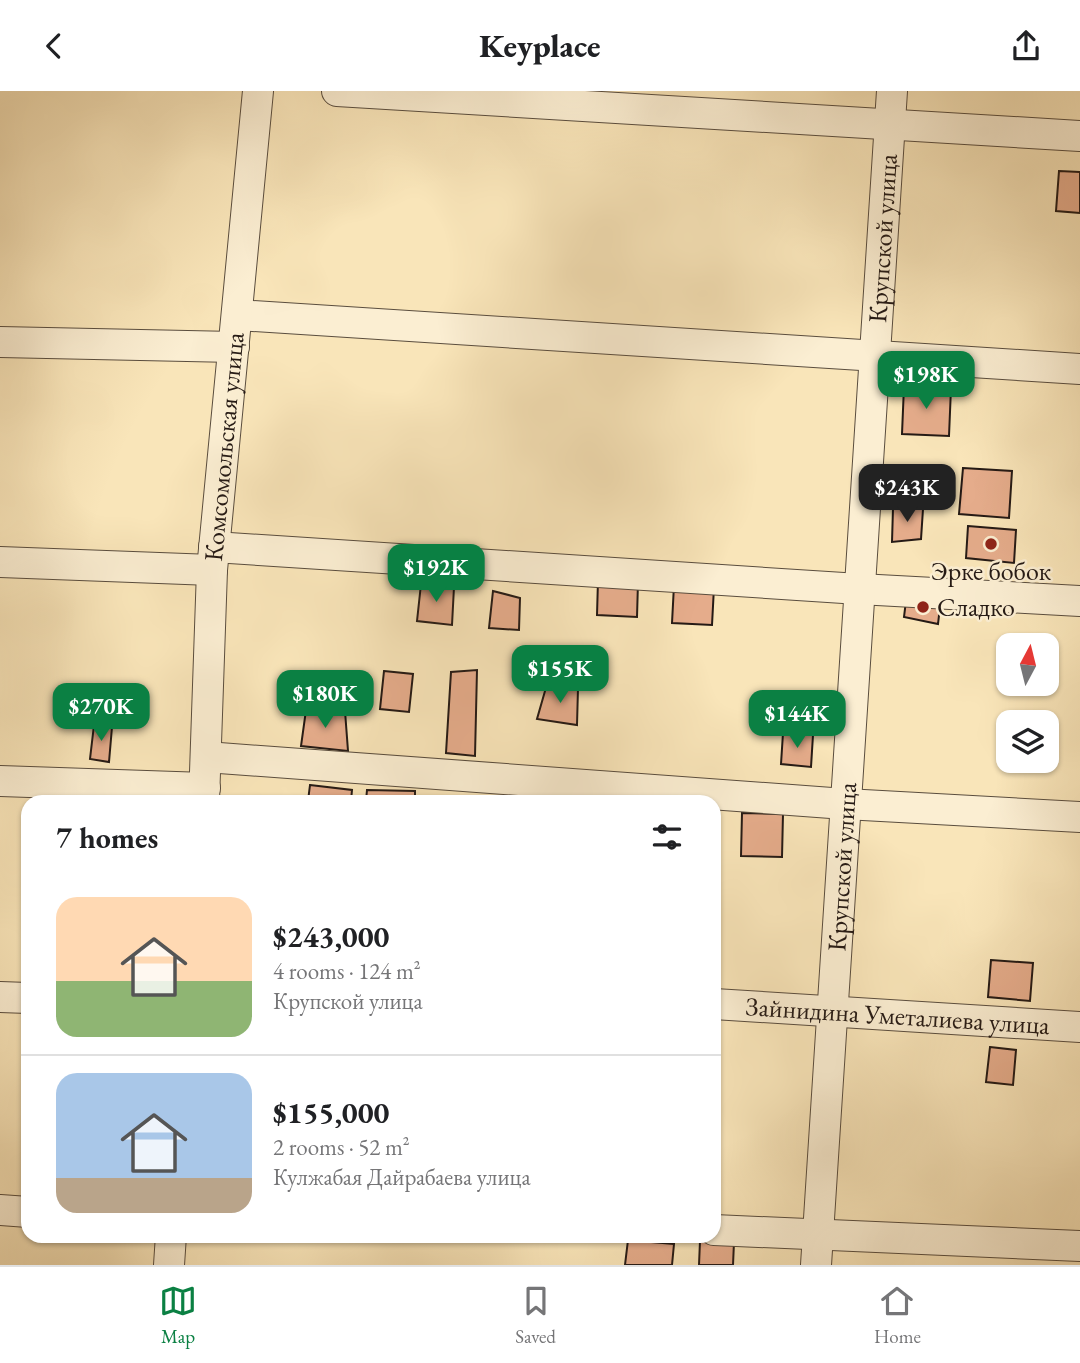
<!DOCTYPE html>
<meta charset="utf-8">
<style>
body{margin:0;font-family:"EB Garamond",serif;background:#f6f6f6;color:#202124;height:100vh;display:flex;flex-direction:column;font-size:26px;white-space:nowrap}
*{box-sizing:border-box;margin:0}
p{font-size:23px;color:#757577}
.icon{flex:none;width:38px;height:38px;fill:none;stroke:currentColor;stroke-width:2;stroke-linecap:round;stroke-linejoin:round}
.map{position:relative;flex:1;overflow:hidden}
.details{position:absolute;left:21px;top:704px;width:700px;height:448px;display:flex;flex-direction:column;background:#fff;border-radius:21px;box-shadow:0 2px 5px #0004}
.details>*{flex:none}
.needle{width:46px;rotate:7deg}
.fabs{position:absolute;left:996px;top:542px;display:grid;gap:14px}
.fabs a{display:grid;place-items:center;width:63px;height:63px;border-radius:14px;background:#fff;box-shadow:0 2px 5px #0004;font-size:35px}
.price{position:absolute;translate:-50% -60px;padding:0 16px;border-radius:14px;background:#0b8043;color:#fff;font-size:23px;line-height:46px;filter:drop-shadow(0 2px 4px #0008)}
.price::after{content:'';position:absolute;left:50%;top:42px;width:21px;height:16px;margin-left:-10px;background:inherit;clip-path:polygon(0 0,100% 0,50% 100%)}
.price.on{background:#222;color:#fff}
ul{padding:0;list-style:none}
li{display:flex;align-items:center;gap:21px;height:175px;padding:0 35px}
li+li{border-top:2px solid #e0e0e0}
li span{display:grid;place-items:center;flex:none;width:196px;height:140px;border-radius:21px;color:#555}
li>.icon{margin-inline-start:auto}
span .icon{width:84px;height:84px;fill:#fffc;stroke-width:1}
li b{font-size:30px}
h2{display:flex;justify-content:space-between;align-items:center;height:84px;padding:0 35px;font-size:30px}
header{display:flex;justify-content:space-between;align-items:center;height:91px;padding:0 35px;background:#fff;font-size:32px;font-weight:800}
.dock{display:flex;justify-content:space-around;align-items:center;height:98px;border-top:2px solid #e0e0e0;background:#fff;font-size:19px;color:#757577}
.dock a{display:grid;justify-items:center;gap:4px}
.dock .on{color:#0b8043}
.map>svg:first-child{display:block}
</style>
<header><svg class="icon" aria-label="back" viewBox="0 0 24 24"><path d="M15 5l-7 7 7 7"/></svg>Keyplace<svg class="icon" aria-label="share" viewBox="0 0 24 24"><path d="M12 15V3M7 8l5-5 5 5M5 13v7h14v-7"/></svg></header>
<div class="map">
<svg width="1080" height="1174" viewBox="0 0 1080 1174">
<rect width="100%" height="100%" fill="#f9e5b9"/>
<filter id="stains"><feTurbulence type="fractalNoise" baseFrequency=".00286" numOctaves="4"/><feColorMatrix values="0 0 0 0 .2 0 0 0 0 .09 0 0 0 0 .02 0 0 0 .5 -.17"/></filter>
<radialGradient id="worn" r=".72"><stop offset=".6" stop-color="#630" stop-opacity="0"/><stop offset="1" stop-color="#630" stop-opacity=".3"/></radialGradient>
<g fill="#e5ac8b" stroke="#251a15" stroke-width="2">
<path d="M1059 80 1080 81V122L1056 120Z"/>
<path d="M904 295 951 297 949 345 902 343Z"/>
<path d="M963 377 1012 380 1009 427 959 423Z"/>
<path d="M893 417 923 418 921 448 892 451Z"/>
<path d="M968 435 1016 439 1014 472 966 467Z"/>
<path d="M598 489 638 491 637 526 597 524Z"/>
<path d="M421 493 454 496 452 534 417 530Z"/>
<path d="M674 494 714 496 712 534 672 532Z"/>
<path d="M493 500 520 507 519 539 489 537Z"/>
<path d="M907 502 941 507 938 533 904 526Z"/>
<path d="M477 579 475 665 446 662 451 581Z"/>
<path d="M384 580 413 583 409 621 380 618Z"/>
<path d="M547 593 578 597 577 634 537 628Z"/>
<path d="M306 619 345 620 348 660 301 655Z"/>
<path d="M94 634 112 636 109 671 90 668Z"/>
<path d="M783 642 813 644 811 676 781 673Z"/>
<path d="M310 694 352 699 351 710H308Z"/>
<path d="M367 699 415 700V710H366Z"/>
<path d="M742 722 783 723 782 766 741 765Z"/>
<path d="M991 869 1033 872 1030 910 988 906Z"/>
<path d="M990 956 1016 959 1013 994 986 991Z"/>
<path d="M628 1149 674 1153 672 1174H625Z"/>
<path d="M700 1150 734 1151 733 1174H699Z"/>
</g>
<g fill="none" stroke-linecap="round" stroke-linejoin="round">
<defs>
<g id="minor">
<path d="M337 0 1080 45"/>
<path d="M237 224 1080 278"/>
<path d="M0 251 234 256"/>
<path d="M214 456 859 498 1080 510"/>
<path d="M0 471 212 479"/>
<path d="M206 666 845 713 1080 726"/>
<path d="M0 690 205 697"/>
<path id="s1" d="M204 710 212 479 258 0"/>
<path d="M0 906 28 907"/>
<path id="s2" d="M714 913 1080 936"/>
<path d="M0 1119 28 1121"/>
<path d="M714 1139 1080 1155"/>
<path d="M169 1174 171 1144"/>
<path id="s3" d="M816 1174 892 0"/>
</g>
</defs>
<use href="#minor" stroke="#5a4d3e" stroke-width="32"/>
<use href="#minor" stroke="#fbeed2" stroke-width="30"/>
</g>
<g fill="#8f2418" stroke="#fbeed2" stroke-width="2.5">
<circle cx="991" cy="453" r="7"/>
<circle cx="923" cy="516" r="7"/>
</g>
<g text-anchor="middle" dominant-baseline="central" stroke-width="5" stroke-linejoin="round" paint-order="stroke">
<g font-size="26" fill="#251a15" stroke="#fbeed2">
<text stroke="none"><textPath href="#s3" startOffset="1029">Крупской улица</textPath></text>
<text stroke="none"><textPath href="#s1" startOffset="355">Комсомольская улица</textPath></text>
<text stroke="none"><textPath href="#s3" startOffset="399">Крупской улица</textPath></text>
<text stroke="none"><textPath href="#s2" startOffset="184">Зайнидина Уметалиева улица</textPath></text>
</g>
<g font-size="26" fill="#251a15" stroke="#fbeed2">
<text x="991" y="480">Эрке бобок</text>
<text x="937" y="516" text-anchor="start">Сладко</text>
</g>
</g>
<rect width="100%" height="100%" filter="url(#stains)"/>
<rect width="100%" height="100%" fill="url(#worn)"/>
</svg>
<div class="fabs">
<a><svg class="needle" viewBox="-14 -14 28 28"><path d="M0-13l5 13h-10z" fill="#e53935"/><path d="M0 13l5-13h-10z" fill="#757577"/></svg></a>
<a><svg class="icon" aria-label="layers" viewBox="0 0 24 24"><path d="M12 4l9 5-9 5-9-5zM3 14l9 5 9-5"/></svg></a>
</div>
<b class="price" style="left:926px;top:320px">$198K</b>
<b class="price on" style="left:907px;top:433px">$243K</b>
<b class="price" style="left:436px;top:513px">$192K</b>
<b class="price" style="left:560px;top:614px">$155K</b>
<b class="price" style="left:325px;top:639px">$180K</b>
<b class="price" style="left:101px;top:652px">$270K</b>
<b class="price" style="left:797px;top:659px">$144K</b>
<section class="details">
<h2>7 homes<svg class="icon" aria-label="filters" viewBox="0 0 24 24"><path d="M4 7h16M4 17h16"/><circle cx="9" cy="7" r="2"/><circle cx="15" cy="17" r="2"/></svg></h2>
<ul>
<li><span style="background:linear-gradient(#ffd9b3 60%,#8fb573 0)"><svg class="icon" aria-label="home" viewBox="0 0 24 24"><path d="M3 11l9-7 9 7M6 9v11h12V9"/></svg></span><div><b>$243,000</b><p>4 rooms · 124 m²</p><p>Крупской улица</p></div></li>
<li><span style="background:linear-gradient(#a9c7e8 75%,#b9a48a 0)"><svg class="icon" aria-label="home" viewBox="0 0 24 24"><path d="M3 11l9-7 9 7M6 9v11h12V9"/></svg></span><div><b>$155,000</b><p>2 rooms · 52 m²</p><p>Кулжабая Дайрабаева улица</p></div></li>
</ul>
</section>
</div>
<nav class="dock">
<a class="on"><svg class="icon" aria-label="map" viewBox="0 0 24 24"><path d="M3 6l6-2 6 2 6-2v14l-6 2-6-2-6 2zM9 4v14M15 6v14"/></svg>Map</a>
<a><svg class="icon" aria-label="saved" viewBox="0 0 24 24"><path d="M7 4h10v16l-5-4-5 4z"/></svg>Saved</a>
<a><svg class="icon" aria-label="home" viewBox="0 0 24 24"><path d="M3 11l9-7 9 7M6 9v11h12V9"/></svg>Home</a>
</nav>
